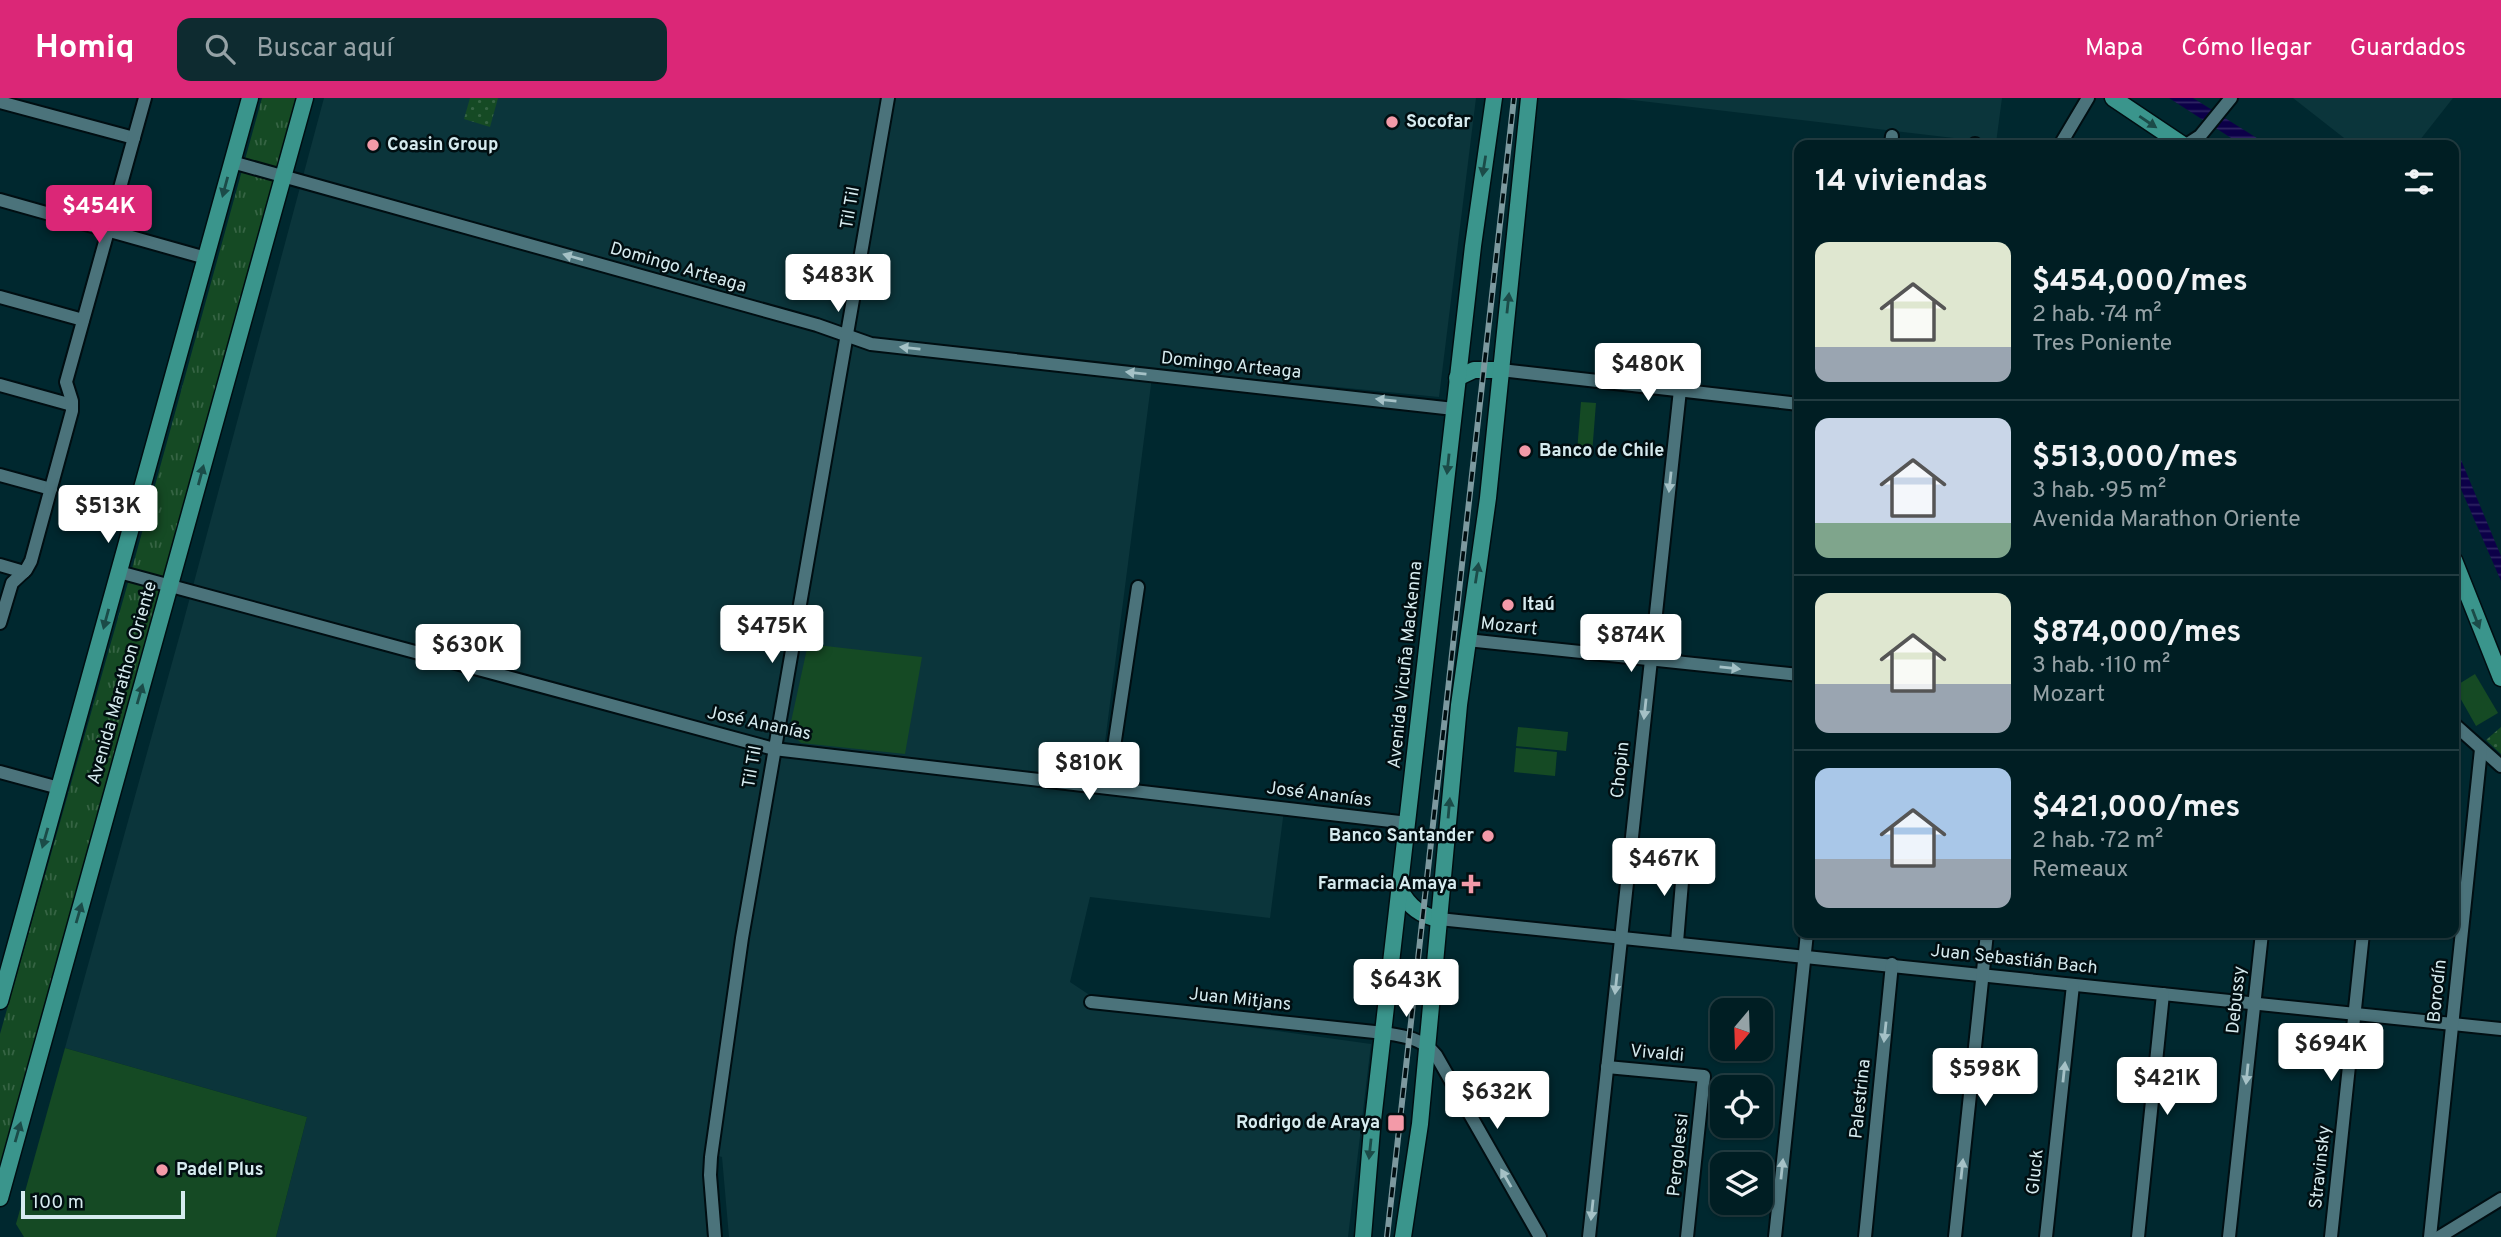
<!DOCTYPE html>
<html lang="es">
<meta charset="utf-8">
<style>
body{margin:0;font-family:Overpass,sans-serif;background:#0e2b30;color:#f1f3f6;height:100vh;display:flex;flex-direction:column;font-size:26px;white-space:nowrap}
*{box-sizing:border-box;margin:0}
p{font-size:23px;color:#95a2a6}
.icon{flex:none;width:38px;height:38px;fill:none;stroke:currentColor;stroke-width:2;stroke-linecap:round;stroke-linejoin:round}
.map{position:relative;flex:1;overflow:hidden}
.panel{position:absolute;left:1794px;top:42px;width:665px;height:798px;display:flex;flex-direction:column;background:#001e23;border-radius:14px;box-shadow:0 2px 5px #0004,0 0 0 2px #223c41}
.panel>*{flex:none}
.needle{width:46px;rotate:199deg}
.buttons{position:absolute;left:1710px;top:900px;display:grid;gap:14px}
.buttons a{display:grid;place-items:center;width:63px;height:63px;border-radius:14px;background:#001e23;box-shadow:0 2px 5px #0004,0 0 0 2px #223c41;font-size:35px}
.scale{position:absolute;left:21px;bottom:18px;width:164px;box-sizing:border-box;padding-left:7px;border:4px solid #d6ebef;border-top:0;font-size:19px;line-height:24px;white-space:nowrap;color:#d6ebef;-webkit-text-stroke:5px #010e11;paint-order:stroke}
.price{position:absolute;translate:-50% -60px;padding:0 16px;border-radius:7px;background:#fff;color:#222;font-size:23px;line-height:46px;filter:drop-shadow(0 2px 4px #0008)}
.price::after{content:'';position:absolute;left:50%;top:42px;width:21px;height:16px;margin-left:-10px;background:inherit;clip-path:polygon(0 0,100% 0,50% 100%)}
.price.active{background:#db2777;color:#fff}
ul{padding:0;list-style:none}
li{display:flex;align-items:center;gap:21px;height:175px;padding:0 21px}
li+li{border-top:2px solid #223c41}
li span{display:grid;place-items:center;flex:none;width:196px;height:140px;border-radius:14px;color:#555}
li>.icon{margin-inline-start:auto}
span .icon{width:84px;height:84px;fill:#fffc;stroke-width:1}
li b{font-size:30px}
h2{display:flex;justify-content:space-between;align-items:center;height:84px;padding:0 21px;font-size:30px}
header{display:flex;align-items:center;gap:42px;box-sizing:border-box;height:98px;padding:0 35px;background:#db2777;color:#fff}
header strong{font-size:33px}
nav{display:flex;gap:38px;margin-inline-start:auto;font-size:24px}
.search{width:490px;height:63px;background:#0e2b30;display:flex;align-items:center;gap:18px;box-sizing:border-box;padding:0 24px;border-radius:14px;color:#95a2a6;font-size:26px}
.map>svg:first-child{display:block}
</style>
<header>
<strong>Homiq</strong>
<div class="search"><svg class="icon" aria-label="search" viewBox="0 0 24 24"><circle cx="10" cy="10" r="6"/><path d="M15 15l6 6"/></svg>Buscar aquí</div>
<nav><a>Mapa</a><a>Cómo llegar</a><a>Guardados</a></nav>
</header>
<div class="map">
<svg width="2501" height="1139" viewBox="0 0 2501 1139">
<defs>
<pattern id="grass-dots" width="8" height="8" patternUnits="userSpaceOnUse" patternTransform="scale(1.75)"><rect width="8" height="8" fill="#154a24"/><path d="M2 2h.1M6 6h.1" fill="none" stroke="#366444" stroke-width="1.8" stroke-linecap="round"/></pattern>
<pattern id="park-tufts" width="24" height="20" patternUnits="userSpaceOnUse" patternTransform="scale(1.75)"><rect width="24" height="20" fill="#154a24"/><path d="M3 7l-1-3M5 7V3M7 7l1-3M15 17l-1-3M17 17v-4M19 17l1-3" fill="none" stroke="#366444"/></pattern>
<pattern id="water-rules" width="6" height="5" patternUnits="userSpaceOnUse" patternTransform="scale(1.75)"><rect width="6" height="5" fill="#0c0048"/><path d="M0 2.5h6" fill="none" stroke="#2f2563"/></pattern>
</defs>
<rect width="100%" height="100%" fill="#00282f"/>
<g fill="#0b353b">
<path d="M324 0H1476L1439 299 1153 271 1100 683 1284 712 1270 820 1090 799 1070 884 1109 910 1371 946 1348 1139H729L722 1059 704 1054 710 1139H276L307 1019 65 950 182 529Z"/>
<path d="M1616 0H2002L1996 45Z"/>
<path d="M2293 0H2453L2416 47H2353Z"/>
</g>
<g fill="url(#grass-dots)">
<path d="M470 0H498L490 29 464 21Z"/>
<path d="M2501 629V656L2486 642Z"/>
</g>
<path fill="url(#park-tufts)" d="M262 0H300L0 1081V936L133 467Z"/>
<g fill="#154a24">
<path d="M1581 304 1596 305 1592 356 1577 354Z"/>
<path d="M808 546 922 559 905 656 801 645 789 633Z"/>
<path d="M2475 576 2498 615 2476 628 2454 589Z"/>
<path d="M1518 629 1568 634 1566 653 1516 648Z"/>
<path d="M1516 650 1557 654 1555 678 1514 674Z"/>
<path d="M65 950 307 1019 276 1139H24L16 1126Z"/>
</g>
<g fill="url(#water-rules)">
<path d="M2169 0H2193L2268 47H2242Z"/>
<path d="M2454 345 2501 458V483L2454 375Z"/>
</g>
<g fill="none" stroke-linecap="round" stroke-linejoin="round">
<defs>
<g id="minor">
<path d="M0 4 134 40"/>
<path d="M1891 47 1892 38"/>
<path d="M1974 47 1975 46"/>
<path d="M2060 47 2088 0"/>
<path d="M2186 47 2200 38 2231 0"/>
<path d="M232 64 817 227 871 246 1454 311"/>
<path d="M0 102 206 160"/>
<path d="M0 199 83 222"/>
<path d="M1501 272 1799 306"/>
<path d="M0 287 72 307"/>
<path d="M0 377 51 391"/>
<path d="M0 467 24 474"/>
<path d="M119 474 774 651 1408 725"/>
<path d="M0 525 12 485 26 472 31 463 72 313V303L66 284 145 0"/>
<path d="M1467 542 1799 577"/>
<path d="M2454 626 2501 668"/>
<path d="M0 674 59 690"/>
<path d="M1108 689 1138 489"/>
<path d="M1439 821 2501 931"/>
<path d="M1677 844 1684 760"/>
<path d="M1091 904 1384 935C1404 938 1422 940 1436 957L1540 1139"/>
<path d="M1607 969 1704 978 1687 1139"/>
<path d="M715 1139 710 1077 711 1059 742 840 888 0"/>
<path d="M1589 1139 1680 292"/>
<path d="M1775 1139 1807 835"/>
<path d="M1865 1139 1892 866"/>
<path d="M1955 1139 1987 835"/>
<path d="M2046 1139 2073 887"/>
<path d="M2138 1139 2163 896"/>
<path d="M2229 1139 2262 835"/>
<path d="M2331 1139 2363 835"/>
<path d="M2430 1139 2481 651"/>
<path d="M2439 1139 2501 1101"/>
</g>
<g id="major">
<path d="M2113 0 2183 47"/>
<path d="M1457 280 1474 272H1501"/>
<path d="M2454 462 2501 580"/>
<path d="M1401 793C1409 809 1421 818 1439 821"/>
<path d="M0 903 250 0"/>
<path d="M0 1100 305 0"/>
<path d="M1363 1139 1372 1031 1473 148 1494 0"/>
<path d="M1403 1139 1420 1026 1459 607 1488 400 1529 0"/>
</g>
</defs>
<use href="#minor" stroke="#000e12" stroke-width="16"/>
<use href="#major" stroke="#000e12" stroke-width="19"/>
<use href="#minor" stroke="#4b737b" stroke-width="12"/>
<use href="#major" stroke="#3a958c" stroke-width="16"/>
<defs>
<path id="rail" d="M1387 1139 1514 0"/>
</defs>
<use href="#rail" stroke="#7c999f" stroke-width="6"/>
<use href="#rail" stroke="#010e11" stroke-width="3.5" stroke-dasharray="10" stroke-linecap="butt"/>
</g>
<defs><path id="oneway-solid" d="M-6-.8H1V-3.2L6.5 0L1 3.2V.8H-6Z" transform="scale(1.75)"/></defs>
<g fill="#1b4b48">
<use href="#oneway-solid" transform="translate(2148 24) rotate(34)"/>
<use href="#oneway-solid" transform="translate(1484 68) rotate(99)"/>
<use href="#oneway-solid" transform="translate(225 89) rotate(105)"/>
<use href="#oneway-solid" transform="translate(1508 205) rotate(-84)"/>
<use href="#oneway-solid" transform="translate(1448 366) rotate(96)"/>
<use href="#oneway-solid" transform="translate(201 377) rotate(-75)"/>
<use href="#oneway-solid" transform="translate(1477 475) rotate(-81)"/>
<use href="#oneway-solid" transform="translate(106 521) rotate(105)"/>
<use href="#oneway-solid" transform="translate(2476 521) rotate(69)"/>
<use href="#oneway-solid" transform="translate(140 596) rotate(-74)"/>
<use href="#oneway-solid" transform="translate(1449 710) rotate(-85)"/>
<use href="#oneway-solid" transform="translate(45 740) rotate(106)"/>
<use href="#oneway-solid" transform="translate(79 815) rotate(-74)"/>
<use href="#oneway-solid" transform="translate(18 1034) rotate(-74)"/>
<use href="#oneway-solid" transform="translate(1370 1051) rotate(96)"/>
</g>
<g fill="#a5c1c6">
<use href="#oneway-solid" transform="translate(573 159) rotate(-164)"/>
<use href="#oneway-solid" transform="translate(910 250) rotate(-174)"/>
<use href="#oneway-solid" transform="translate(1136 275) rotate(-174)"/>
<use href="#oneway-solid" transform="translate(1386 302) rotate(-174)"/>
<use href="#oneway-solid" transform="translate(1670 384) rotate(96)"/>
<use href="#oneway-solid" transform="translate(1730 570) rotate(6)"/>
<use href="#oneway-solid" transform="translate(1645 611) rotate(96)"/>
<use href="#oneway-solid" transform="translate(1616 886) rotate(96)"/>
<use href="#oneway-solid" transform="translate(1885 934) rotate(96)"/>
<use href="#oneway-solid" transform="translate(2064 974) rotate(-84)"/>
<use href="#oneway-solid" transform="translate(2247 976) rotate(96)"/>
<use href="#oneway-solid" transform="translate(1782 1071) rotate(-84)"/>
<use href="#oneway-solid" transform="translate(1962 1071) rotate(-84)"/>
<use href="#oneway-solid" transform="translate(1506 1080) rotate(-120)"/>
<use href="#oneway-solid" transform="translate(1592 1112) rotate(96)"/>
</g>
<g fill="#f39aa8" stroke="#010e11" stroke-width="2.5">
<circle cx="1392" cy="24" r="7"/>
<circle cx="373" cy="47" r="7"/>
<circle cx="1525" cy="353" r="7"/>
<circle cx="1508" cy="507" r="7"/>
<circle cx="1488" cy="738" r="7"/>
<path d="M1467.5 775.5h7v7h7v7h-7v7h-7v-7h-7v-7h7z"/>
<rect x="1387" y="1016" width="18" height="18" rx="3.5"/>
<circle cx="162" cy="1072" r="7"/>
</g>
<g text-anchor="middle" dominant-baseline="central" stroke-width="5" stroke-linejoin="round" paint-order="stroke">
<g font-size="18" font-weight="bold" fill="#d6ebef" stroke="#010e11" text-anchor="start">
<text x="1406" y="24">Socofar</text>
<text x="387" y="47">Coasin Group</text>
<text x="1539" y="353">Banco de Chile</text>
<text x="1522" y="507">Itaú</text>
<text x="1474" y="738" text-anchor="end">Banco Santander</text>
<text x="1457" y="786" text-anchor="end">Farmacia Amaya</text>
<text x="1380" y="1025" text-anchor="end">Rodrigo de Araya</text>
<text x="176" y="1072">Padel Plus</text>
</g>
<g font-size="18" fill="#d6ebef" stroke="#010e11">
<text transform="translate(851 110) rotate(-80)">Til Til</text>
<text transform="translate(678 170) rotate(16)">Domingo Arteaga</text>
<text transform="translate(1231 268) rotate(6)">Domingo Arteaga</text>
<text transform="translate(1509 529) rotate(6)">Mozart</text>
<text transform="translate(1406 567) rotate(-84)">Avenida Vicuña Mackenna</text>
<text transform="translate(123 585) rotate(-74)">Avenida Marathon Oriente</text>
<text transform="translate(759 626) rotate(12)">José Ananías</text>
<text transform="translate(753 669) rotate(-80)">Til Til</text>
<text transform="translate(1621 672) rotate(-84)">Chopin</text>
<text transform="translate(1319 697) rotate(7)">José Ananías</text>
<text transform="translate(2014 862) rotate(6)">Juan Sebastián Bach</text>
<text transform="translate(2438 893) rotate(-84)">Borodín</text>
<text transform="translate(1240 902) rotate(6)">Juan Mitjans</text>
<text transform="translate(2237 902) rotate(-84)">Debussy</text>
<text transform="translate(1657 956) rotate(5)">Vivaldi</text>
<text transform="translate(1861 1001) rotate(-84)">Palestrina</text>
<text transform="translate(1679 1057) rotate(-84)">Pergolessi</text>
<text transform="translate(2321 1069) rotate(-84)">Stravinsky</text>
<text transform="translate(2036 1074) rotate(-84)">Gluck</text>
</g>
</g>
</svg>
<div class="buttons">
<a><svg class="needle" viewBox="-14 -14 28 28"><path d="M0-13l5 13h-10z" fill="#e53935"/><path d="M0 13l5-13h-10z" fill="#95a2a6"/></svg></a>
<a><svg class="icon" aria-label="locate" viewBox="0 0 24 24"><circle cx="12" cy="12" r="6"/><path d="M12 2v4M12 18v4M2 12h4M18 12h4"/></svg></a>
<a><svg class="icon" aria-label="layers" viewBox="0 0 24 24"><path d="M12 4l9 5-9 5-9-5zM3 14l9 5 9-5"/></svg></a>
</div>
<div class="scale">100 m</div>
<b class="price active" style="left:99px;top:147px">$454K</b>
<b class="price" style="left:838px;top:216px">$483K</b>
<b class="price" style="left:1648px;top:305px">$480K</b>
<b class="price" style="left:108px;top:447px">$513K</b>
<b class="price" style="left:772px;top:567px">$475K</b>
<b class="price" style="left:1631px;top:576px">$874K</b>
<b class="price" style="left:468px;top:586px">$630K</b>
<b class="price" style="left:1089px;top:704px">$810K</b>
<b class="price" style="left:1664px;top:800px">$467K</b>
<b class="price" style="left:1406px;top:921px">$643K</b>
<b class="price" style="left:2331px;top:985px">$694K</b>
<b class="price" style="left:1985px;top:1010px">$598K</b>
<b class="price" style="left:2167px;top:1019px">$421K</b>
<b class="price" style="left:1497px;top:1033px">$632K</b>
<section class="panel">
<h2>14 viviendas<svg class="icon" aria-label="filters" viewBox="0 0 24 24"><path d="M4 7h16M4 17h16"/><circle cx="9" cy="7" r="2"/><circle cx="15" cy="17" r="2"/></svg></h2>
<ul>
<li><span style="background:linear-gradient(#dfe7d0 75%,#9aa5b1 0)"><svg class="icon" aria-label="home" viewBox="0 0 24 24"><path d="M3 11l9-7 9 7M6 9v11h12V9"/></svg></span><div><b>$454,000/mes</b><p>2 hab. · 74 m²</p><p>Tres Poniente</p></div></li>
<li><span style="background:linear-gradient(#c9d6e8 75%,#7fa58c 0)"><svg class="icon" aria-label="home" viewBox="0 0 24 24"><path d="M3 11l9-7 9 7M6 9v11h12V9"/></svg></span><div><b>$513,000/mes</b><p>3 hab. · 95 m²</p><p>Avenida Marathon Oriente</p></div></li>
<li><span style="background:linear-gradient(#dfe7d0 65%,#9aa5b1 0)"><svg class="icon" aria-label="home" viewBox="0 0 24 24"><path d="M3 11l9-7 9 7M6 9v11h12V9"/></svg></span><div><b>$874,000/mes</b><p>3 hab. · 110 m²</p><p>Mozart</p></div></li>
<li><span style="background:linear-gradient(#a9c7e8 65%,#9aa5b1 0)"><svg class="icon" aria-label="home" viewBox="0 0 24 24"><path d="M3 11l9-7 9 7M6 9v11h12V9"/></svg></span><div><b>$421,000/mes</b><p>2 hab. · 72 m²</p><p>Remeaux</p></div></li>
</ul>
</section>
</div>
